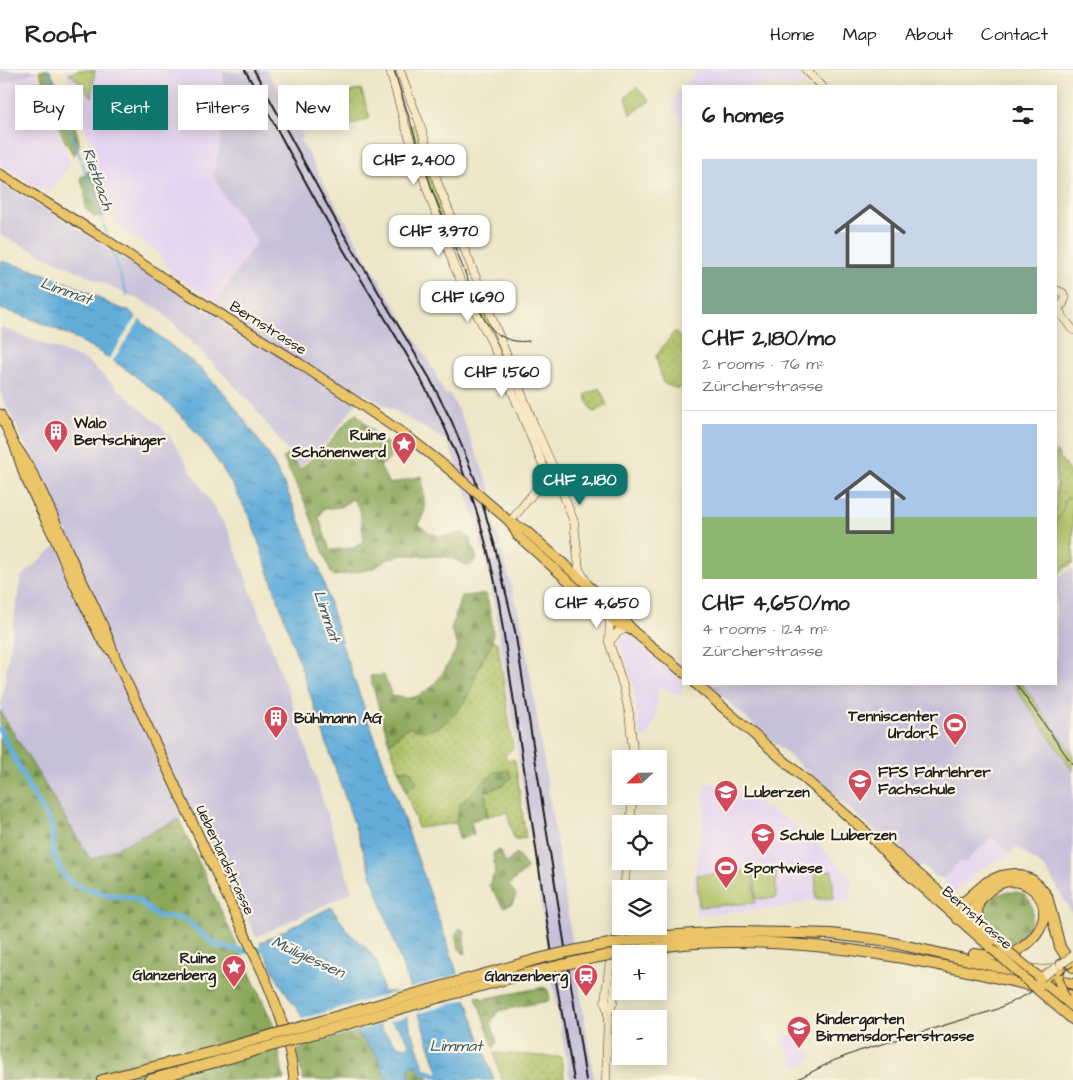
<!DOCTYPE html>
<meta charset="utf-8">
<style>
body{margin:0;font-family:"Architects Daughter",sans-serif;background:#f2f2f2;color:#222;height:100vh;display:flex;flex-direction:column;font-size:19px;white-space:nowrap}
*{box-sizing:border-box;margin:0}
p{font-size:16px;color:#767676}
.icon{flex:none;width:28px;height:28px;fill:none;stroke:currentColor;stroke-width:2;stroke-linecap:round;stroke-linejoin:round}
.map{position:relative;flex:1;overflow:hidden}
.panel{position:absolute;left:682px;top:15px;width:375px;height:600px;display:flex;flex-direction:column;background:#fff;border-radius:0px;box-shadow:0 2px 12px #0003}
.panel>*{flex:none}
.top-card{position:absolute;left:15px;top:15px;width:475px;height:45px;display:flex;gap:10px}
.needle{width:32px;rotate:248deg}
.fabs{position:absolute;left:612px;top:680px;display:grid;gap:10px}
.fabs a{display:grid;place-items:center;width:55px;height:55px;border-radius:0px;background:#fff;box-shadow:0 2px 12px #0003;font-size:25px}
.price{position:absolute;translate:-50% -42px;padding:0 11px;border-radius:10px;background:#fff;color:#222;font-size:16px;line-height:32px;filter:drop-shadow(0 1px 2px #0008)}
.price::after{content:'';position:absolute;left:50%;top:30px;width:15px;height:11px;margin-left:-8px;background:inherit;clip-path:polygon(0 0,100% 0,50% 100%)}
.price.current{background:#0f766e;color:#fff}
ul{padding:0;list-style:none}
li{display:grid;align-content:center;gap:10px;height:265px;padding:0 20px}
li+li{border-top:1px solid #e0e0e0}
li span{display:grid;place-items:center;height:155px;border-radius:0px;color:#555}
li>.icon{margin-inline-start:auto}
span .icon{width:90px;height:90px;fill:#fffc;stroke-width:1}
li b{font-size:21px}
h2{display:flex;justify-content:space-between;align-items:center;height:60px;padding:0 20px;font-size:21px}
.chip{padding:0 18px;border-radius:0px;background:#fff;box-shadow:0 2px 12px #0003;font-size:18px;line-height:45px}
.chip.current{background:#0f766e;color:#fff}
header{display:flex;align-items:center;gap:30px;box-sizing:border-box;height:70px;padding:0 25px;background:#fff;border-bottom:1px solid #e0e0e0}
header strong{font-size:24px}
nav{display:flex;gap:28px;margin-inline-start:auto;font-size:18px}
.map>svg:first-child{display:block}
</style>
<header>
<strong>Roofr</strong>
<nav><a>Home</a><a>Map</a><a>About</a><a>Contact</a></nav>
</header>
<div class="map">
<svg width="1073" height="1010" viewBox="0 0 1073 1010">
<defs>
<pattern id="grass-dots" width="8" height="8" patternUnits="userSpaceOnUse" patternTransform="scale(1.25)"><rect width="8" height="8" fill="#adc165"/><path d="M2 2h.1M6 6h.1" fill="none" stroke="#94a557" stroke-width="1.8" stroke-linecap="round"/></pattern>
<pattern id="forest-firs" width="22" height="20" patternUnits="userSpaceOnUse" patternTransform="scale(1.25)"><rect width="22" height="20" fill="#8aa75a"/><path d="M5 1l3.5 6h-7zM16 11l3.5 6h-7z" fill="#70874a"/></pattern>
<pattern id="water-ripples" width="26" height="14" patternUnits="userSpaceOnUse" patternTransform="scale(1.25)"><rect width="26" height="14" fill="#62adda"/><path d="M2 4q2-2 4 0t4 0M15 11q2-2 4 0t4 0" fill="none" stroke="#508cb0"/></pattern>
</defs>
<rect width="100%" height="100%" fill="#fcf5e5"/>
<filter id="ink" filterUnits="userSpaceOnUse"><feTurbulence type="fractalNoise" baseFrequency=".02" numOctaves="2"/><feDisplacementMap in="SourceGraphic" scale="10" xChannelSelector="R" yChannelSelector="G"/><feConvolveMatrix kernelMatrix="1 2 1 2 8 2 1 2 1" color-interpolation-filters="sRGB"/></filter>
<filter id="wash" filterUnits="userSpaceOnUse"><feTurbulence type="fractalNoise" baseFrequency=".0096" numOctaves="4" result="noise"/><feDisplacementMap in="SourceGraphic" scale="20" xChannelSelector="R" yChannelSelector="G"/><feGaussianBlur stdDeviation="1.12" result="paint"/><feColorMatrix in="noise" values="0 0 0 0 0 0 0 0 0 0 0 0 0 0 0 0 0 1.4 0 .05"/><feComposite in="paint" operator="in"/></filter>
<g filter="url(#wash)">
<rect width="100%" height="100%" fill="#ede6c8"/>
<g fill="#e5d3f1">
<path d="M65 0H222L223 53 219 81 213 104 222 123 257 171 237 203 235 202 216 231 174 205 157 181 120 158 109 139 100 116 91 88V74Z"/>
<path d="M698 0H792L808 16H684V52L672 38 677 23Z"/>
<path d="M36 2 70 93 54 117 53 116 46 120 34 115 0 94V15Z"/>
<path d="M628 563 684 613 681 625 659 617 655 650 648 667H641L634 617 620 574V569Z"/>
<path d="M706 712 726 717 749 727 781 746 807 764 852 807 850 832 806 831 787 837 695 845 697 822 692 821 705 736 703 729Z"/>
<path d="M991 766 1010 784 1007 788 994 792 979 800 952 826 943 808 960 791 966 792Z"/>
<path d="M799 961 813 988 796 997 788 982 790 981 788 977 785 978 779 971Z"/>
</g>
<g fill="#c7c0d9">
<path d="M0 0H40L0 15Z"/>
<path d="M223 0 242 3 241 0H267L303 67 300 69 314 95 366 188 431 295 445 324 449 323 464 352 491 420 494 452 523 559 594 1010H570L554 921 492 517 476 452 456 392 447 371 364 323 325 375 300 397 250 332 159 239 0 165V113L82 161 209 242 257 171 222 123 213 104 219 81 223 53Z"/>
<path d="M0 257 87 291 167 362 229 462 292 633 352 822 256 867 198 743 179 749 91 790 0 641 21 507 68 465 0 322Z"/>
<path d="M1073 497V845L1046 799 1017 777 1010 784 991 767 966 792H960L943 808 937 807 922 796 918 799 708 614H954L957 616 960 614H1056V508Z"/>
</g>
<g fill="url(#grass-dots)" stroke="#646e40">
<path d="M78 0H95L92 27 79 12 69 4Z"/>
<path d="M636 17 650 31 630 45 626 27Z"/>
<path d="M361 19 370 48 347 56 332 28Z"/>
<path d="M417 54 428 94 461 176 451 180 408 56Z"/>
<path d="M482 228 527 343 526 345 472 233Z"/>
<path d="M675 261 684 274V316L678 319 663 313 656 286Z"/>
<path d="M600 318 607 335 594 342 592 341 585 325Z"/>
<path d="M1056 381 1073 408V493L1056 505V417L1058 415 1056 412Z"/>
<path d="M492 570 498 574 513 678 505 686 508 691 512 689 515 690 526 768 514 770 507 742 488 746 485 722 503 715 508 700 456 750 457 753 418 758 406 722 417 713 410 700H399L389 673C397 668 401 661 409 656L417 661 478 600Z"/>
<path d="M1013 614H1022L1070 681 1073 686V701Z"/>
<path d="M494 983 561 987 564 1007 561 1010H502Z"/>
</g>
<g fill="url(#forest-firs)" stroke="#53623b" fill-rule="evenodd">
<path d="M39 0H50C57 16 80 60 79 75 78 78 75 83 74 86L64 70Z"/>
<path d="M91 99 95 100 97 113 106 132 105 145 95 147 85 139V123L80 108Z"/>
<path d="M356 343 378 367 397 380 389 382 390 389 380 396 389 414 422 406 425 440 419 455C436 468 444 469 463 462L470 469 477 489 469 496 449 487 403 485 389 489 372 499 335 506 331 503 307 437 283 388 288 384 300 399 326 377 341 358ZM353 429 360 440 364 472 353 478 330 480 319 448 323 439 340 437Z"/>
<path d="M486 524C489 537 495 558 492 570 490 578 484 587 480 595 476 605 473 617 467 627 456 647 433 670 409 657 401 661 397 668 389 673L370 606 384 605 392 626C397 627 403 628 408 628 434 626 447 595 458 576L451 560 461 526Z"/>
<path d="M0 641 91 790 179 749 275 958 284 1010H0Z"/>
<path d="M399 700H410L417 713 406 722Z"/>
<path d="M509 700 511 708 503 715 485 722 488 746 471 751 474 764 459 770 456 750 460 734 495 702Z"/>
<path d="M500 780 506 794 516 783 528 798 509 815 516 825 512 834 503 837 489 815 495 803 493 783Z"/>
<path d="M1005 822C1009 822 1013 822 1017 822 1044 828 1032 870 1008 873 1004 870 1005 868 1002 864 997 858 988 854 984 848 974 834 995 826 1005 822Z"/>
<path d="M460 858 465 861C463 871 466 876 465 885L459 879 455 865Z"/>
<path d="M544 917 548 920 550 928 548 931 498 941 491 953 497 972 494 978 476 927 480 926 483 929Z"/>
<path d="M355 961 378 986 385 1006 389 1010H303L297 981 311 973Z"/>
<path d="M417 994 424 1004 426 1003 429 1010H409V998Z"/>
</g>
<g fill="#adc165" stroke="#646e40">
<path d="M1073 426V491L1056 501V450L1060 448 1066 429Z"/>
<path d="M776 800V828L756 829 755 801Z"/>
<path d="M753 801 755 833 699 837 697 805Z"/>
<path d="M832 801 834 828 816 829 815 802Z"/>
<path d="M659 852C668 863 667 880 659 891V884H638C636 873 637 865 643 856H659Z"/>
</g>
<g fill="url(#water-ripples)" stroke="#3f647b" fill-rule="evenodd">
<path d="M0 191C29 197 58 209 86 221 99 227 114 239 129 240L139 250 202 300 230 330 269 385 285 416 319 497 342 575 431 826 494 1010H441L251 450C236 420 220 392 199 366 153 309 71 257 0 239Z"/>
<path d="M331 837 350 864 366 877 377 892 383 922H398L426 1003 424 1004 420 1001 416 994 409 998V1010H389L385 1006 378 986 355 961 311 973 303 948 279 912 260 873ZM375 943C391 949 404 960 410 976L399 977 382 960Z"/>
</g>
<g fill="#ede6c8">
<path d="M138 245 141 248 112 292 108 290Z"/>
<path d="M460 904 469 928 417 944 408 919Z"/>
<path d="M400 921 408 946 388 952 384 943 378 945 382 954 309 974 301 949Z"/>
</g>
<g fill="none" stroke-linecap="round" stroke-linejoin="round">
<g stroke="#62adda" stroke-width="2">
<path d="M48 0 88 109 108 167"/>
<path d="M111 177 127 225"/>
</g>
<g stroke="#62adda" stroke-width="6">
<path d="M0 659 29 718 51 754 54 786 64 806 68 810 77 816 109 825 128 827 140 831 150 841 158 846 184 849 216 875 244 881 267 879 270 881"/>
<path d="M421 997 424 1001 440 1007"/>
</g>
</g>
</g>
<g filter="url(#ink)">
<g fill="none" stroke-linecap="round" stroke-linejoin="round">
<defs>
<g id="secondary">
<path d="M390 0 405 55 454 196 470 231 492 273 544 398 545 407 539 416 510 452"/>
<path d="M400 0 409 26 419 51 438 114 483 225 534 355 552 395 574 452 579 499 587 513"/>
<path d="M806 0 822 16"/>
<path d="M1056 220 1063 223 1065 229 1063 234 1056 238"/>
<path d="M1058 238 1063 247 1073 260"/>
<path d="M539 416 547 415 561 419"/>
<path d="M610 544 609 572 623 615 629 643 634 689"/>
<path d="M609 572 618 562 627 558"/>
<path d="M630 754 633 726"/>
<path d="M624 819 627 791"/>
<path d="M1029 898 1045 900 1054 898"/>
<path d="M608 943 613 933 618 891 615 882 621 838"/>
<path d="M606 1010 608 943 605 932 610 890 615 882"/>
</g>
<g id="primary">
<path d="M0 104 102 167 172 214 299 293 407 366 445 396"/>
<path d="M0 344 14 374 25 407 55 469 70 505 101 569 110 580"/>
<path d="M14 374C38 407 52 444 68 481 84 516 103 550 115 587L262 901C278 937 290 971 294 1010"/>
<path d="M501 444 510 452 525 460 607 532 632 559"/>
<path d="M510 452 518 466 595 535 618 554 633 561 684 603"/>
<path d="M696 614 867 763 895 793 991 878"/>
<path d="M884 774 1003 877"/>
<path d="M1058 908 1061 894"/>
<path d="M1038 920 1073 950"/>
<path d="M1065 930 1073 937"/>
</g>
<g id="highway">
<path d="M948 830 958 832H964L987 812 1001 806 1015 804 1032 810 1039 816 1047 826 1060 877 1073 897"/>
<path d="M979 832C974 846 980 853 988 864"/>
<path d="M957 849C961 847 966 844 970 841 981 831 987 818 1001 813 1009 810 1020 811 1027 815 1061 836 1039 875 1008 884 997 887 985 886 974 884"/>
<path d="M694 864 727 862 797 863 831 864 881 870 1073 914"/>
<path d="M696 873C824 866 950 895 1073 926"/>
<path d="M102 1010 216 981"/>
<path d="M149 1010 219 991"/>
</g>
</defs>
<use href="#secondary" stroke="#3b3a36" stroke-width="9"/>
<use href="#primary" stroke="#3b3a36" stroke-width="11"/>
<use href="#highway" stroke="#3b3a36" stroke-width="12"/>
<use href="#secondary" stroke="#f7e8c3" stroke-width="8"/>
<use href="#primary" stroke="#ecc569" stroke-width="9"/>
<use href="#highway" stroke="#ecc569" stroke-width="10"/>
<g stroke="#1c1c1c" stroke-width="1">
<path d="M394 0 432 120 482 245C492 264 508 274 529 271"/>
<path d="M1016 614 1073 695"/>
<path d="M796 1010 833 991 859 981 995 940 1026 925 1073 896"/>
</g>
<g stroke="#1c1c1c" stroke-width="2">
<path d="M245 0C278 60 309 120 343 179 372 229 405 277 431 329 464 393 486 462 499 533L556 911 574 1010"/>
<path d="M254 0 336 151 429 307 452 352 475 409 494 473 515 561 586 1010"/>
</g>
<defs>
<g id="secondary-bridge">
<path d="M1061 894 1073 886"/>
<path d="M1040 908 1054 899"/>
</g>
<g id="primary-bridge">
<path d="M445 396 501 444"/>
<path d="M1003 877 1040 908 1038 920"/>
<path d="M991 878 1038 920"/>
<path d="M1058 908 1064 928"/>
<path d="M1047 915 1065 930"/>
</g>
<g id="highway-bridge">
<path d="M216 981 538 889C590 876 641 867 694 864"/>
<path d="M219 991C292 970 365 949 437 928 523 904 608 880 696 873"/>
</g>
</defs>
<use href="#secondary-bridge" stroke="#3b3a36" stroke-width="9" stroke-linecap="butt"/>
<use href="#primary-bridge" stroke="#3b3a36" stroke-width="11" stroke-linecap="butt"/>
<use href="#highway-bridge" stroke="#3b3a36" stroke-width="12" stroke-linecap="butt"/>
<use href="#secondary-bridge" stroke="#f7e8c3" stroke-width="8"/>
<use href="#primary-bridge" stroke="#ecc569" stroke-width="9"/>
<use href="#highway-bridge" stroke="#ecc569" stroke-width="10"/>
</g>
</g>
<defs>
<symbol id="building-pin" viewBox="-11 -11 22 30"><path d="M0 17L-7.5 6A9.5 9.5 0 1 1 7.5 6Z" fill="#d1495b" stroke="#fcf5e5"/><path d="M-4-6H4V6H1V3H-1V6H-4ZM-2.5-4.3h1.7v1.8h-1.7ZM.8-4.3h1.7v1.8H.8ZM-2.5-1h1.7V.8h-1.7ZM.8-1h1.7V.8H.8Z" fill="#fff"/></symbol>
<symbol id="sight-pin" viewBox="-11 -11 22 30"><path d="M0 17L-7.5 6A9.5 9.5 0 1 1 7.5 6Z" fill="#d1495b" stroke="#fcf5e5"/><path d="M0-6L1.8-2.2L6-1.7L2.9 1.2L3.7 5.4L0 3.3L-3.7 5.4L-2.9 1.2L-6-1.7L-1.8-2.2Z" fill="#fff"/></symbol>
<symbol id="stadium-pin" viewBox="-11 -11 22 30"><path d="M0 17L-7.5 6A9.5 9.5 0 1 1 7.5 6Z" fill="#d1495b" stroke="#fcf5e5"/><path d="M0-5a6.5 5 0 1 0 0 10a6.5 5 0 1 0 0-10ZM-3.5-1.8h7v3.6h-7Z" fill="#fff"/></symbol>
<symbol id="university-pin" viewBox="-11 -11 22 30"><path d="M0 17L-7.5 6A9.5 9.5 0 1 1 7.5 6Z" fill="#d1495b" stroke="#fcf5e5"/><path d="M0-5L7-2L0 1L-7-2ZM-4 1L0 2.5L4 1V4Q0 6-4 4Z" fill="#fff"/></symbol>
<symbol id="school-pin" viewBox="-11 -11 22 30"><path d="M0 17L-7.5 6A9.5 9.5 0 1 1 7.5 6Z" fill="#d1495b" stroke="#fcf5e5"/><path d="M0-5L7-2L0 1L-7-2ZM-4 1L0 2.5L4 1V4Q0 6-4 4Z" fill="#fff"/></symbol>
<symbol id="station-pin" viewBox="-11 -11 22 30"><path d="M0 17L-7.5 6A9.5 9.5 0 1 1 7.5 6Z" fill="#d1495b" stroke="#fcf5e5"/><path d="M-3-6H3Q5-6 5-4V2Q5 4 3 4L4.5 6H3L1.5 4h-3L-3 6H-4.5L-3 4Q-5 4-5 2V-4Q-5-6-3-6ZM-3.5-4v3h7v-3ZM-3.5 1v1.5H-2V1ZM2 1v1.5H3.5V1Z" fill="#fff"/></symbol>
</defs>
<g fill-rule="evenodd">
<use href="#building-pin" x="42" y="348" width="28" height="38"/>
<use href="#sight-pin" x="390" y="360" width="28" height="38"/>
<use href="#building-pin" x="262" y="634" width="28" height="38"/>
<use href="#stadium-pin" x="941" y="641" width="28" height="38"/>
<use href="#university-pin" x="846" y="697" width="28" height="38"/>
<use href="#school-pin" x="712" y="708" width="28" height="38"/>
<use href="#school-pin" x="749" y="751" width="28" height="38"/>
<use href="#stadium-pin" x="712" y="784" width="28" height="38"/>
<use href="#sight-pin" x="220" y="883" width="28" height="38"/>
<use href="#station-pin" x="572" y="892" width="28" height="38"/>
<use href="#school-pin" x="785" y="944" width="28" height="38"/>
</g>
<g text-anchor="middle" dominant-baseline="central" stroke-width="4.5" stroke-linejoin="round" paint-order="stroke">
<g font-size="15" fill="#1c1c1c" stroke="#fcf5e5">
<text transform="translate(268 258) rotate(32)">Bernstrasse</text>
<text transform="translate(225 790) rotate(65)">Ueberlandstrasse</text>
<text transform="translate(977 848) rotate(41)">Bernstrasse</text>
</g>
<g font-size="15" font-weight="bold" fill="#1c1c1c" stroke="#fcf5e5" text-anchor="start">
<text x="74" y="353">Walo<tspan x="74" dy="17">Bertschinger</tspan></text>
<text x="386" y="365" text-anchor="end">Ruine<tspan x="386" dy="17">Schönenwerd</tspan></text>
<text x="938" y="646" text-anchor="end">Tenniscenter<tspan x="938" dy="17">Urdorf</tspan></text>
<text x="294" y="648">Bühlmann AG</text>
<text x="878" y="702">FFS Fahrlehrer<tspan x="878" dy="17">Fachschule</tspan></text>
<text x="744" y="722">Luberzen</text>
<text x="780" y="765">Schule Luberzen</text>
<text x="744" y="798">Sportwiese</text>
<text x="216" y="888" text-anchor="end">Ruine<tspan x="216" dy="17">Glanzenberg</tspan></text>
<text x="568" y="906" text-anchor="end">Glanzenberg</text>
<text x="816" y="949">Kindergarten<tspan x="816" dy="17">Birmensdorferstrasse</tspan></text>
</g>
<g font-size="16" font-style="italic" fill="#385668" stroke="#fcf5e5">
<text transform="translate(98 109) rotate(71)">Rietbach</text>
<text transform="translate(66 221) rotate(20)">Limmat</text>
<text transform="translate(327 546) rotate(71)">Limmat</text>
<text transform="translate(308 887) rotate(25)">Müligiessen</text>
<text x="456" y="976">Limmat</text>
</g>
</g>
</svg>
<div class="fabs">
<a><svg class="needle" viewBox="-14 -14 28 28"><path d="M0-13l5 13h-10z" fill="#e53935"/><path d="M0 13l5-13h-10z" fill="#767676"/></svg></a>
<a><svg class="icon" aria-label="locate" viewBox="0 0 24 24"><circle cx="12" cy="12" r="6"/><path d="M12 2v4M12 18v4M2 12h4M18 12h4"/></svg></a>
<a><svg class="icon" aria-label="layers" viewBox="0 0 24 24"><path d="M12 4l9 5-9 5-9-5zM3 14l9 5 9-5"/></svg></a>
<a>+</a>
<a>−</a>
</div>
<b class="price" style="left:414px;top:116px">CHF 2,400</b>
<b class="price" style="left:439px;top:187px">CHF 3,970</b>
<b class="price" style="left:468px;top:253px">CHF 1,690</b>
<b class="price" style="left:502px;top:328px">CHF 1,560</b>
<b class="price current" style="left:580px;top:436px">CHF 2,180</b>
<b class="price" style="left:597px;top:559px">CHF 4,650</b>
<div class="top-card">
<a class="chip">Buy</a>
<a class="chip current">Rent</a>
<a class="chip">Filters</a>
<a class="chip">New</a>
</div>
<section class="panel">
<h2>6 homes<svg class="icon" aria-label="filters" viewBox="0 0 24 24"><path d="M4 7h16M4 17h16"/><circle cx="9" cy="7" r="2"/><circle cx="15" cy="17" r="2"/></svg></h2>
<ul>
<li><span style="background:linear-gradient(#c9d6e8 70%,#7fa58c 0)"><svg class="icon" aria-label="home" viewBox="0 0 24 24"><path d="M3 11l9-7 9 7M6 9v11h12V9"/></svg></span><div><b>CHF 2,180/mo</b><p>2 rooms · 76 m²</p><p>Zürcherstrasse</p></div></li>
<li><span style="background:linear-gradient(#a9c7e8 60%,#8fb573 0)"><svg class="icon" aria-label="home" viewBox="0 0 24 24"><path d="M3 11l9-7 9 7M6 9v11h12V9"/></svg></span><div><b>CHF 4,650/mo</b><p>4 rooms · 124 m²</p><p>Zürcherstrasse</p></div></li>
</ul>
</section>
</div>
